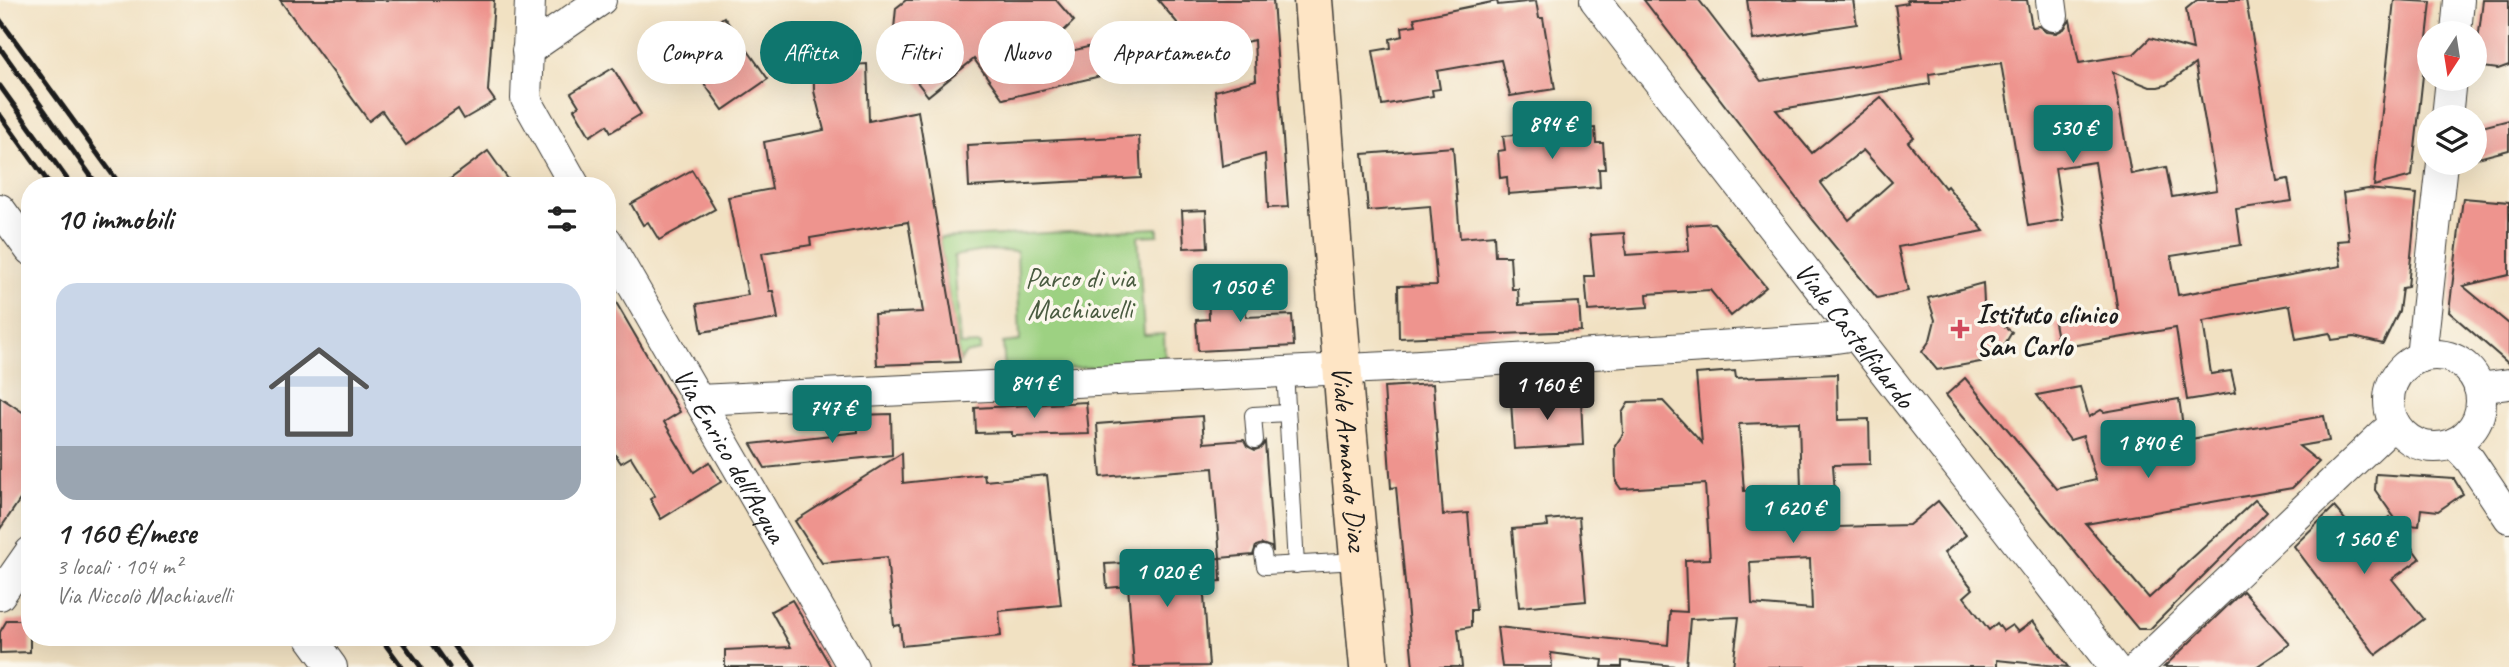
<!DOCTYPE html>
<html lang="it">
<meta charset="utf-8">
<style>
body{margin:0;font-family:Caveat,sans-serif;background:#f2f2f2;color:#222;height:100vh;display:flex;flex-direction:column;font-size:26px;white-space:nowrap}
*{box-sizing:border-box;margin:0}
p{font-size:23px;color:#767676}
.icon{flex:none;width:38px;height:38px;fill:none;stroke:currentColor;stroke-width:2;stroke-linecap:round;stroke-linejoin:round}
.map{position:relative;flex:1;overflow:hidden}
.panel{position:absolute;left:21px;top:177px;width:595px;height:469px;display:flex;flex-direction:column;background:#fff;border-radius:28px;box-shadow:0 7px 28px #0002}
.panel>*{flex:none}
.top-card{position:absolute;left:637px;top:21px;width:665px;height:63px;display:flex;gap:14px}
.needle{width:46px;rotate:192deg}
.tools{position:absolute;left:2417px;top:21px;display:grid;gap:14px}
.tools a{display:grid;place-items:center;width:70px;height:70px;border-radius:50%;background:#fff;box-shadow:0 7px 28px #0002;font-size:35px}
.price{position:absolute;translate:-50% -60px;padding:0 16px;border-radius:7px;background:#0f766e;color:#fff;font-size:23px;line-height:46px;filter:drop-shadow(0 2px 4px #0008)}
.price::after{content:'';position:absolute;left:50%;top:42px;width:21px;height:16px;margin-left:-10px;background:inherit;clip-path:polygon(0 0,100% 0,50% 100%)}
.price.on{background:#222;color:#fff}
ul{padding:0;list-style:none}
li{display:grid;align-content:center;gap:14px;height:371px;padding:0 35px}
li span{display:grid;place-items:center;height:217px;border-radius:21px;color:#555}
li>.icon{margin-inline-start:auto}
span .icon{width:126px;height:126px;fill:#fffc;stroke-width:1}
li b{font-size:30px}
h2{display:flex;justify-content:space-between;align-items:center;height:84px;padding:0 35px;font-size:30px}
.pill{padding:0 24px;border-radius:32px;background:#fff;box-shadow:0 7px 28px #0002;font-size:24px;line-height:63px}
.pill.on{background:#0f766e;color:#fff}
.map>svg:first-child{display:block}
</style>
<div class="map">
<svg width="2509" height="667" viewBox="0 0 2509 667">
<rect width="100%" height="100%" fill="#fbf7ec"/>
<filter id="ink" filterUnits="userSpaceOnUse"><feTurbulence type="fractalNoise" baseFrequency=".0143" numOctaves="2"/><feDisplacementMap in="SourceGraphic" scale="14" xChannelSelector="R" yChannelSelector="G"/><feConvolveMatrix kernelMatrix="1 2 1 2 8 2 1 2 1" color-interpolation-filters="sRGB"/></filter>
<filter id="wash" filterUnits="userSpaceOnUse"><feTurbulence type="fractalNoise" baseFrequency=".00686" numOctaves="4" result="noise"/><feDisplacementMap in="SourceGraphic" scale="28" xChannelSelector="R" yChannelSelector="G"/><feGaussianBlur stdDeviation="1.57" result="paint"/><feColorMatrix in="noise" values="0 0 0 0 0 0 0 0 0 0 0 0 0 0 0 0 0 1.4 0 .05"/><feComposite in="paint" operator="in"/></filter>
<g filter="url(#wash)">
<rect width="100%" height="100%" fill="#f1e1c2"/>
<path fill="#9dd182" stroke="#5c764f" stroke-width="2" d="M1158 228V235L1138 236 1144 335 1164 334 1165 363 1005 372 1003 343 1020 341 1017 252C1010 252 989 249 983 251 973 253 964 254 954 256L960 345 980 344V351L965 354 960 362 939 238Z"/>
<g id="blocks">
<g fill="#ee948e" fill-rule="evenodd">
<path d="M280 0H494L488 91 495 101 464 119 458 109 406 145 382 111 369 121Z"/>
<path d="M906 0H1056L1074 21 1034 60 1179 25 1158 0H1273L1288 207 1268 208 1265 154 1222 166 1215 91 1256 80 1254 40 1003 99 974 59 928 96 892 50 896 8Z"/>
<path d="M1644 0H1699L1761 81 1903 59 1895 5 1908 3 1907 0H2027L2032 27 2039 26 2046 32 2056 33 2064 29 2070 20 2079 63 2134 54 2150 38 2193 50 2186 9 2197 0H2246L2277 181 2288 179 2292 201 2236 209 2241 245 2171 256 2178 295 2341 266 2337 241 2349 240 2343 193 2368 189 2417 194 2408 287 2402 288 2399 311 2383 344 2354 337 2332 340 2330 333 2296 339 2290 305 2203 321 2211 374 2231 371 2236 392 2187 400 2176 328 2059 348 2054 323 2118 312 2095 162 2055 168 2063 220 2028 226 2001 63 1929 74 1930 84 1776 110 1812 153 1881 97 1914 137 1908 142 1945 188 1947 186 1984 231 1898 247 1908 291 1877 298 1813 220ZM2195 64 2217 190 2172 197 2166 167 2131 174 2113 72 2150 87H2158L2166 85ZM1863 150 1892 182 1849 220 1821 183Z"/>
<path d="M1747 0H1853L1857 24 1753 40Z"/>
<path d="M2394 0 2431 2 2412 176 2374 186Z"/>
<path d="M2483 0H2509V65L2498 69 2475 66Z"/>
<path d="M1497 1 1498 5 1536 1 1539 18H1543L1555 89 1510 96 1501 60 1437 71 1440 89 1432 90 1433 96 1382 105 1373 51 1391 48 1390 39 1403 36 1402 27 1416 25 1414 18Z"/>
<path d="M724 17 768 79 723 110 679 48Z"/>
<path d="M813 30 850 32 852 65 867 64 869 121 918 111 960 362 877 365 874 314 923 312 908 222 810 238 811 245 762 253 769 291H773L778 319 702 332 697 304 748 295 728 197 772 189 764 142 824 130 814 91Z"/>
<path d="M613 68 641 114 611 132 607 125 590 136 574 109 579 106 571 93Z"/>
<path d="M2509 120V150L2474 159V129Z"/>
<path d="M1595 128 1596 143H1603L1605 169H1599L1600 187 1508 194 1507 177 1500 178 1498 151 1505 150 1503 136Z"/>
<path d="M1139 136 1141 178 969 187 967 145Z"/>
<path d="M1453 147 1460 238 1494 235 1495 256H1510L1512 289H1518L1519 305 1579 302 1581 331 1399 338 1398 286 1437 285 1430 206 1368 211 1363 154Z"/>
<path d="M488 151 513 186H441Z"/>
<path d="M692 170 715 209 659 240 648 222 643 225 631 204Z"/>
<path d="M2463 198 2509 202V275L2463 286 2509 324V364L2449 312Z"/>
<path d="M1206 210 1208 247 1184 248 1182 211Z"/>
<path d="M1714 223 1766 287 1731 316 1710 290 1647 294 1648 307 1588 311 1585 276H1594L1590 235 1624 233 1626 255 1689 251 1687 225Z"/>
<path d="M1983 283 1984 303 1988 314 2012 332 1996 359 1937 370 1922 352 1930 340 1935 320 1928 298Z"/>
<path d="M1244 285 1246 317 1292 315 1294 346 1198 351 1196 320 1209 319 1208 287Z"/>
<path d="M607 287 680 412 664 422 694 472 709 462 721 482 661 519 650 499 655 496 631 457 621 463 607 443Z"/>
<path d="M1735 371 1736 378 1837 374 1838 420 1869 419 1870 464 1833 465 1837 527 1909 525 1938 501 1966 535 1944 553 1973 589 1964 597 1989 630 1997 623 2003 631 2012 625 2018 632 2033 621 2068 667 1997 660V667H1733L1739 617 1690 619 1686 667 1622 661V667H1602L1603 660 1551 653 1552 667H1502L1497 627 1668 645 1670 611 1687 612 1685 560 1710 559 1705 484 1621 489 1616 482 1615 446 1623 434 1622 413 1629 402 1663 401 1702 443 1696 374ZM1799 422 1801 489 1744 491 1739 424ZM1810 559 1812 609 1752 604 1750 562Z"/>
<path d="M1965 378 2057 489 2096 480 2083 436 2070 440 2037 395 2080 387 2089 417 2101 410 2104 412 2179 399 2185 440 2324 416 2329 441 2299 446 2319 462 2292 488 2086 524 2149 598 2255 500 2267 512 2150 629H2138L1946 395Z"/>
<path d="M1433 384 1443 515 1468 513 1476 610H1471V627L1458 629 1462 667H1413L1396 487 1391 488 1384 387Z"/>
<path d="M1542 393 1549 399 1581 398 1583 445 1514 449 1511 401 1527 400 1533 394Z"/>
<path d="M0 397 30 417V485L0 529Z"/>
<path d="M1086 402 1089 434 1012 436V432L976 433 975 408Z"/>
<path d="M891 414 892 455 765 468 751 444 858 432 857 415Z"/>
<path d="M1202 416 1204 443 1244 440 1247 446 1255 450 1261 448 1265 442 1273 552 1271 547 1262 544 1256 546 1253 555 1220 558 1213 468 1101 477 1097 424Z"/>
<path d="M902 453 903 483 984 474 985 481 1047 475 1061 605 999 611 1001 636 902 646 900 625 894 626 887 557 822 563 795 521Z"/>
<path d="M2376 474 2454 479 2463 494 2438 511 2421 509 2419 526 2399 524 2375 490Z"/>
<path d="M2334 507 2361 538 2390 517 2420 559 2392 579 2424 619 2376 655 2294 546Z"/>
<path d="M1579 517 1586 601 1519 607 1512 529 1548 526 1547 520Z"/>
<path d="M1220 558 1221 581 1203 582 1209 666 1134 667 1128 586 1107 588 1105 564Z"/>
<path d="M2243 591 2290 644 2256 667H2164Z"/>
<path d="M792 600 831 667H725V650L791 647 771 611Z"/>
<path d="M7 620H30V652L0 653V632Z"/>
</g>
</g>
</g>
<g filter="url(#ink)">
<use href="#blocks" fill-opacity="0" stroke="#3c3a35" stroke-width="2"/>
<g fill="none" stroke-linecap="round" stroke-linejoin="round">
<defs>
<g id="lane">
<path d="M1285 371 1296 565"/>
<path d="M1255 440 1253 415 1287 413"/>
<path d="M1263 554 1265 566 1359 561"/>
</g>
<g id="street">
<path d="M530 0 526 99 575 186"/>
<path id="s1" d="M1595 0 2114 667"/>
<path d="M2051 0 2053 16"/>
<path d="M2456 33 2459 0"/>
<path d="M527 51 601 0"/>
<path d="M2447 117 2451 79"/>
<path d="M0 209 30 250"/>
<path id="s2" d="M607 241 853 667"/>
<circle cx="2435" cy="401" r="46"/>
<path d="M2421 357 2442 163"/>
<path d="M2479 388 2509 384"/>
<path d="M698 400 1388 367 1829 339 1856 335"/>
<path d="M2454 443 2470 460 2509 518"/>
<path d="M0 595 30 552"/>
<path d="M310 637 332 667"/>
<path d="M2138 667 2384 433 2396 427"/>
</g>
<g id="secondary">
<path id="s3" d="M1313 0 1346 415 1369 667"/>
</g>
</defs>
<use href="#lane" stroke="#3c3a35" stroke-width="18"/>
<use href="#street" stroke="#3c3a35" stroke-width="32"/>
<use href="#secondary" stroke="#3c3a35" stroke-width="41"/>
<use href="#lane" stroke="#fff" stroke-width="16"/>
<use href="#street" stroke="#fff" stroke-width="30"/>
<use href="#secondary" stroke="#fee5c5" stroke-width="38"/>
<g stroke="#1c1c1c" stroke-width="5">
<path d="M0 20 121 186"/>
<path d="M0 48 98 186"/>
<path d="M0 86 72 186"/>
<path d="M0 115 51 186"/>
<path d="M380 637 402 667"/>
<path d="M399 637 421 667"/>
<path d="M428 637 449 667"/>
<path d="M447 637 469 667"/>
</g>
</g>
</g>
<path fill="#d1495b" stroke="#fbf7ec" stroke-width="2.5" d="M1956.5 318.5h7v7h7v7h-7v7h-7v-7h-7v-7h7z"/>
<g text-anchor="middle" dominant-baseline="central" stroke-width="7" stroke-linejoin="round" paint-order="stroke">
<g font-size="28" fill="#495b40" stroke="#fbf7ec">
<text x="1080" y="277">Parco di via<tspan x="1080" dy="32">Machiavelli</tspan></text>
</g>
<g font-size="28" font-weight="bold" fill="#1c1c1c" stroke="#fbf7ec" text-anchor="start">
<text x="1976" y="313">Istituto clinico<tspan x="1976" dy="32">San Carlo</tspan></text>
</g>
<g font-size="28" fill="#1c1c1c" stroke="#fbf7ec">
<text stroke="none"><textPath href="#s1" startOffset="424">Viale Castelfidardo</textPath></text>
<text stroke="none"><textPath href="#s2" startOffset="247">Via Enrico dell'Acqua</textPath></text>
<text stroke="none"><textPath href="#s3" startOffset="460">Viale Armando Diaz</textPath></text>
</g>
</g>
</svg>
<div class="tools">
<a><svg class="needle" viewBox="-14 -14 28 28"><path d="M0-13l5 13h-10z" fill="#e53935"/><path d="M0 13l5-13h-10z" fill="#767676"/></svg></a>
<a><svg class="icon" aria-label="layers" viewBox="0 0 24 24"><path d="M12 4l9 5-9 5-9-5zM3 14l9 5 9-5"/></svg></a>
</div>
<b class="price" style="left:1552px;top:161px">894 €</b>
<b class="price" style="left:2073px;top:165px">530 €</b>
<b class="price" style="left:1240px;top:324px">1 050 €</b>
<b class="price" style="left:1034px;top:420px">841 €</b>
<b class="price on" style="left:1547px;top:422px">1 160 €</b>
<b class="price" style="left:832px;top:445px">747 €</b>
<b class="price" style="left:2148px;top:480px">1 840 €</b>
<b class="price" style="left:1793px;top:545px">1 620 €</b>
<b class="price" style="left:2364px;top:576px">1 560 €</b>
<b class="price" style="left:1167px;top:609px">1 020 €</b>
<div class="top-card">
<a class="pill">Compra</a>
<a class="pill on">Affitta</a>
<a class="pill">Filtri</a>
<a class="pill">Nuovo</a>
<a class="pill">Appartamento</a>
</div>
<section class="panel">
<h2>10 immobili<svg class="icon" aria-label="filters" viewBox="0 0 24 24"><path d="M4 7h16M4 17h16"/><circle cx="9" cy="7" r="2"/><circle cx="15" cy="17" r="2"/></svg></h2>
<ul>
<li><span style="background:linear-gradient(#c9d6e8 75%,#9aa5b1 0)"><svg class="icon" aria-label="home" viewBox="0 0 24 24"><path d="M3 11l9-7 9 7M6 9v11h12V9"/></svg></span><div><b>1 160 €/mese</b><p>3 locali · 104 m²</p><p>Via Niccolò Machiavelli</p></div></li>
</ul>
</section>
</div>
